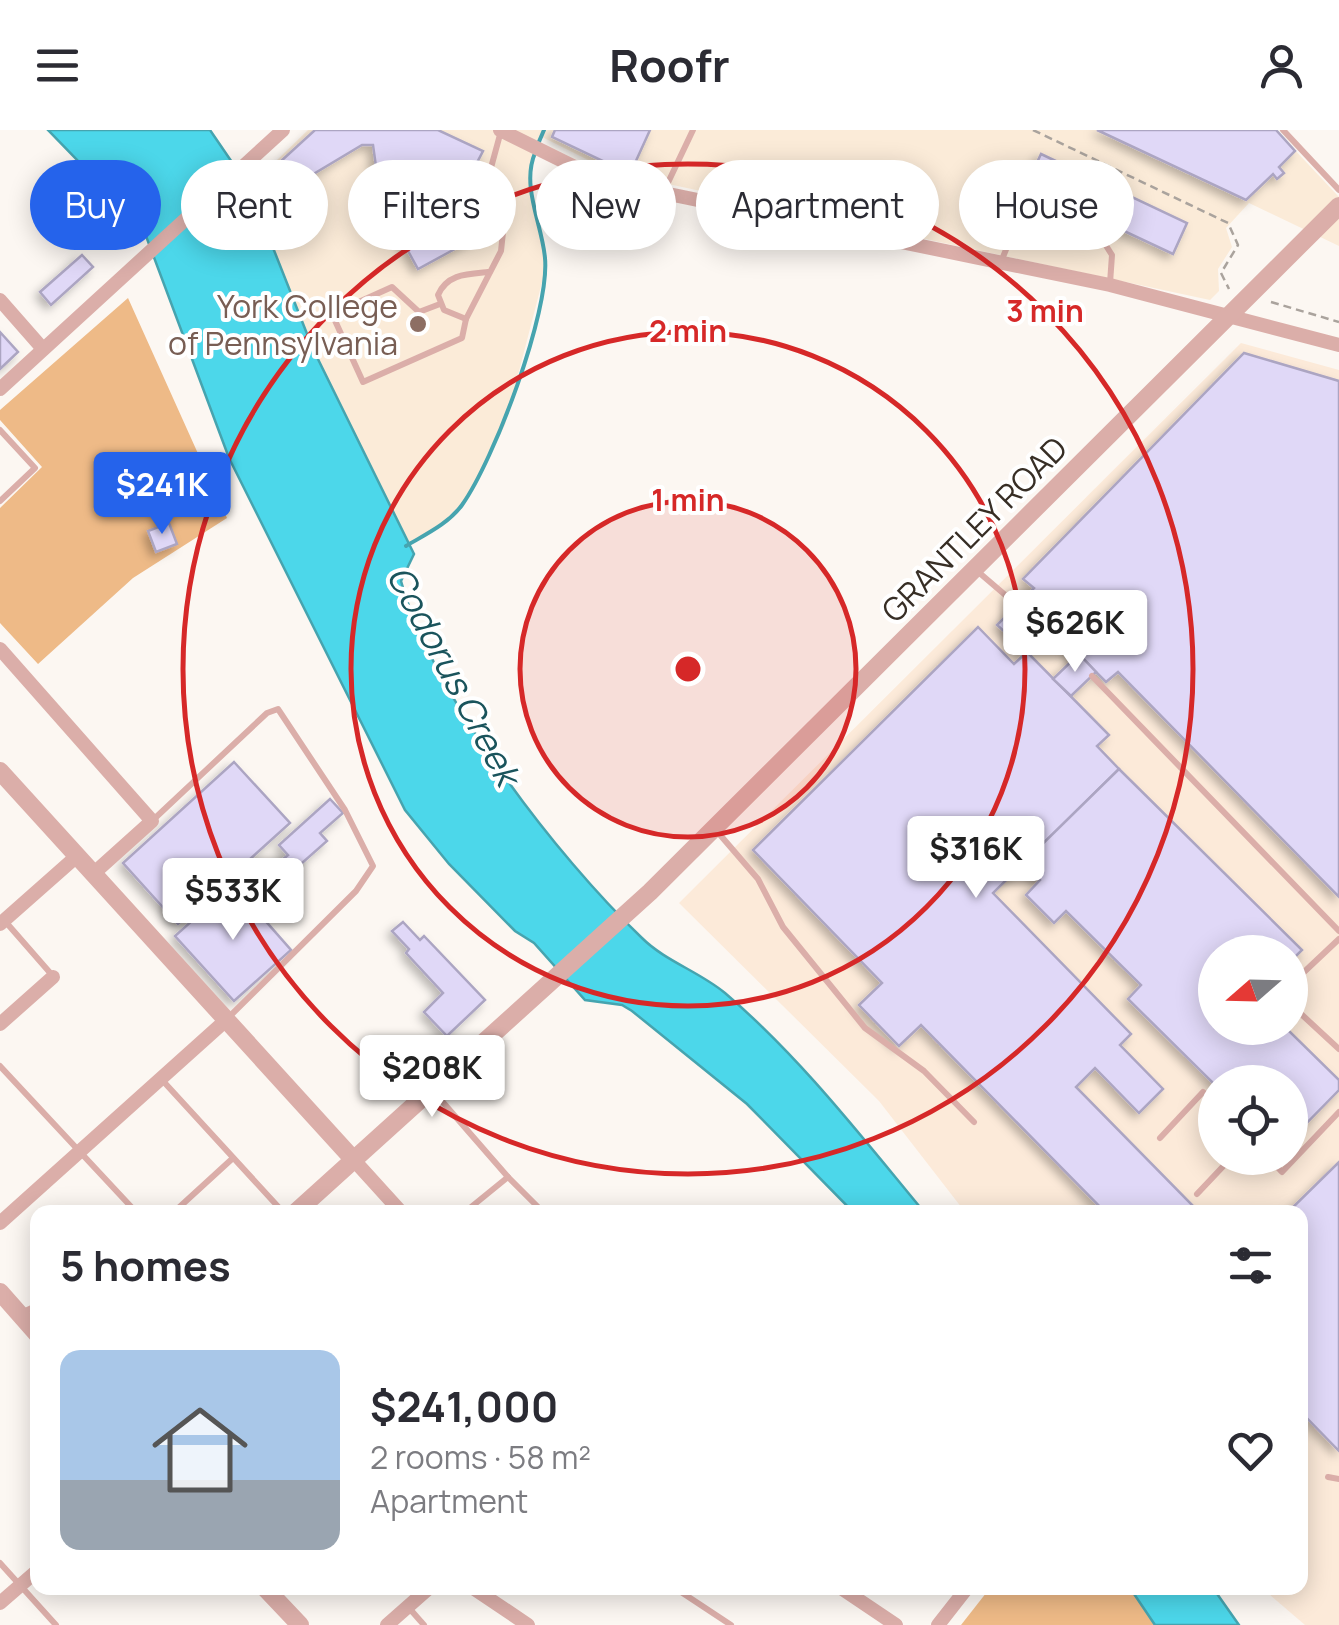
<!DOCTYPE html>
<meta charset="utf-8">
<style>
body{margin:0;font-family:Manrope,sans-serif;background:#f7f7f7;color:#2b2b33;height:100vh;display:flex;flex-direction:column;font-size:38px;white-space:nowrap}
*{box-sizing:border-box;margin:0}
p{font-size:32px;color:#7c7c81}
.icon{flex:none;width:55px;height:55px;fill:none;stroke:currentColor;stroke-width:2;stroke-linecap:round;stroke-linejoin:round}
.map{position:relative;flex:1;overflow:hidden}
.sheet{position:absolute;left:30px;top:1075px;width:1278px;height:390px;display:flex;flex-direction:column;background:#fff;border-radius:20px;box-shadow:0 5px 25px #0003}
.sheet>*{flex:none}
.guide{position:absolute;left:30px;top:30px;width:1280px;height:90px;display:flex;gap:20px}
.needle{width:65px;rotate:250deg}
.tools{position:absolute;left:1198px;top:805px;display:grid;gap:20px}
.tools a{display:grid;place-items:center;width:110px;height:110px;border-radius:50%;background:#fff;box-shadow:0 5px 25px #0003;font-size:50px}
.price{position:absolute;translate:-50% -85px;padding:0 22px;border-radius:10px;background:#fff;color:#222;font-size:32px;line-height:65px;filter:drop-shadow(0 2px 5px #0008)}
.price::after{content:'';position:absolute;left:50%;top:60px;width:30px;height:22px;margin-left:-15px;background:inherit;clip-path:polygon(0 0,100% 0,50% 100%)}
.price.active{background:#2563eb;color:#fff}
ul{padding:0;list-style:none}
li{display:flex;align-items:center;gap:30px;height:250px;padding:0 30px}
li+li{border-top:2px solid #e1e1e2}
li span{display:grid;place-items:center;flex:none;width:280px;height:200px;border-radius:20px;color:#555}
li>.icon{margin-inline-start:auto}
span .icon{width:120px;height:120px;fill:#fffc;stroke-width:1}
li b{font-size:42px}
h2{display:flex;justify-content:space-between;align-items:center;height:120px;padding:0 30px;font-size:42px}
.tag{padding:0 35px;border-radius:45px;background:#fff;box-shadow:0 5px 25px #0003;font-size:35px;line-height:90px}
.tag.active{background:#2563eb;color:#fff}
header{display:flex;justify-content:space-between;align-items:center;height:130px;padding:0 30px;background:#fff;font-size:45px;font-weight:700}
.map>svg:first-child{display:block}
</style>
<header><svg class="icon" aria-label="menu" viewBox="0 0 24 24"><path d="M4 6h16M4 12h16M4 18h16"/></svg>Roofr<svg class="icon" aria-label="person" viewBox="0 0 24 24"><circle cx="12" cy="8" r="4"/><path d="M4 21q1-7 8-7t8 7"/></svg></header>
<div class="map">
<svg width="1339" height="1495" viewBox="0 0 1339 1495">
<defs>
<filter id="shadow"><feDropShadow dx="-4.5" dy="4.5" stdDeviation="5" flood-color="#0004"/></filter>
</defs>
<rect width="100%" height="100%" fill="#fcf7f2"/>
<path fill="#fcead9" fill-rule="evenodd" d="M1241 213 1339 240V1495H1305L1262 1458H1300V1082H965L879 971 679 773ZM1215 822H1290V898H1215ZM1215 952H1290V1028H1215Z"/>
<path fill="#fbebd8" d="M308 0H1276L1339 67V116L1249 73 1226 98 1232 117 1218 139 1219 161 1210 170 612 42 542 7 530 35 529 49 546 137 505 295 464 371 436 399 408 414 313 219 249 57Z"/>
<g fill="#eeba87">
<path d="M128 168 227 388 133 448 38 534 0 493V378L42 337 0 290V280Z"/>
<path d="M990 1458H1130L1155 1495H961Z"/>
</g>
<g fill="#4cd7ea" stroke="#46a4af" stroke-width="2.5">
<path d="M48 0H210L249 57 313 219 414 424 401 451C433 566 556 726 642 808 665 831 700 842 725 863 800 927 861 1006 924 1082H853L747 974 632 881 622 875 585 870 534 813 515 801 449 734 405 680 229 328 143 98Z"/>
<path d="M1130 1458H1213L1239 1495H1155Z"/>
</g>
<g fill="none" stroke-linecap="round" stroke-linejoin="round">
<g stroke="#46a4af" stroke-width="4">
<path d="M538 14 544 0"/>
<path d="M406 416C426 404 448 394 462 375 494 330 550 182 545 128 542 94 521 56 535 23"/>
</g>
</g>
<g fill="#e0d8f7" stroke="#aca5c2" stroke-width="2.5" filter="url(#shadow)">
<path d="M315 0H438L483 21 458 69 474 79 486 102 418 139 381 72 373 15H362L295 55 280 32Z"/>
<path d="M555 0H650L630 44 552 7Z"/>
<path d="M1097 0H1276L1295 21 1279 37 1284 43 1277 49 1273 44 1246 70Z"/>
<path d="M1041 24 1187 93 1173 124 1041 62 1032 80 1018 73Z"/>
<path d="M82 125 93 137 51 175 40 162Z"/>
<path d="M0 202 18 222 0 239Z"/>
<path d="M1244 223 1339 251V767L1118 542 1106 552 1096 542 1050 494 1061 485 1050 476 1016 512 997 495 1034 458 1023 449Z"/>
<path d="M169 393 177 414 156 422 148 401Z"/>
<path d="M978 497 1014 534 1027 522 1109 605 1097 616 1119 639 993 763 1131 904 1120 915 1163 959 1139 983 1095 938 1076 957 1199 1082H1105L921 895 899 916 859 875 882 853 753 720Z"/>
<path d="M1079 524 1096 542 1071 566 1053 549Z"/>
<path d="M234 632 290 693 178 794 123 733Z"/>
<path d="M1119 639 1302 820 1290 832V822H1215V898H1286L1339 950V960L1290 1010V952L1215 955 1128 869 1141 855 1066 781 1054 793 1026 765 1040 750 1023 733Z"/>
<path d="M330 669 343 683 320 703 327 711 293 741 282 730 288 725 279 715Z"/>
<path d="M233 754 291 820 234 871 175 806Z"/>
<path d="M403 792 420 810 424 806 485 870 447 906 424 882 443 863 406 823 409 819 392 801Z"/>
<path d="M1339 1032V1321L1300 1281V1082H1288Z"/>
</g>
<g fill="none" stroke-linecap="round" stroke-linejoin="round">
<g stroke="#aaa39d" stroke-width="2.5" stroke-dasharray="8 5" stroke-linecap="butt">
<path d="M1033 0 1228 93 1238 115 1221 143 1229 159"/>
<path d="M1271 172 1339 192"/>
</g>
<g stroke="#dbaea9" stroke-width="6">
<path d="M1283 0 1339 60"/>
<path d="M664 61 693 0"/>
<path d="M1001 132 1015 97H1034L1105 114 1112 125 1110 153"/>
<path d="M440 174 419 182 392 157 332 184 363 252 462 208 466 189 501 121 504 93 489 45 501 1"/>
<path d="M466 189 444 180 438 165C447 144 467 144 488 142"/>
<path d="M0 300 35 338 0 371"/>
<path d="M976 440 1017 475"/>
<path d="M1035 492 1074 529"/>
<path d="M1092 546 1339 801"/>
<path d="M153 690 267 583 278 579 345 680 373 736 356 761 228 888"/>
<path d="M715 699 758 749 783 797 865 898 924 941 974 992"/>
<path d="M4 790 52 845"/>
<path d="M1339 809 1303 843 1292 866 1300 883 1339 919"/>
<path d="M0 936 136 1082"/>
<path d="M163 951 283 1082"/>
<path d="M434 962 508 1047 465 1082"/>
<path d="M1160 1008 1203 962 1215 973"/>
<path d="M1269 1028 1282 1042 1339 982"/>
<path d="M508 1047 543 1082"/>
<path d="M1197 1064 1231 1028"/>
<path d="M174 1082 233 1028"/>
<path d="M21 1183 38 1175"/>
<path d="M1328 1347 1339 1349"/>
<path d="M0 1433 56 1495"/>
<path d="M675 1458 731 1495"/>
<path d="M409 1478 424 1495"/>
</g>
<g stroke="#dbaea9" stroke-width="14">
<path d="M500 0 583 41 620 54 1110 155 1339 215"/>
<path d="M0 170 43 219"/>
<path d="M0 259 283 0"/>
<path d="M0 519 152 691 93 744"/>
<path d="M0 794 77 726"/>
<path d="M0 894 53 847"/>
<path d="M352 1028 401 1082"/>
<path d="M0 1093 225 891"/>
<path d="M473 1458 528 1495"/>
<path d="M841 1458 896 1495"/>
<path d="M0 1473 38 1440"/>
<path d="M387 1495 429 1458"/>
<path d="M938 1495 967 1458"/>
</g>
<g stroke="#dbaea9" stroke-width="18">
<path d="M0 641 352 1028"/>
<path d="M296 1082 650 762 1339 76"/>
<path d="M0 1162 38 1205"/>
<path d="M265 1458 300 1495"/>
</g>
</g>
<circle cx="688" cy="539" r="168" fill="#d62828" fill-opacity=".12"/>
<g fill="none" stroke="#d62828" stroke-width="5">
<circle cx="688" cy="539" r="168"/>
<circle cx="688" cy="539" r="337"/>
<circle cx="688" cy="539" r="505"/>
</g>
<circle fill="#8d6e63" stroke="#fff" stroke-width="4" cx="418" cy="194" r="10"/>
<g text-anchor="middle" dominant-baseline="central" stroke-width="8" stroke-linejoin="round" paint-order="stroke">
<g font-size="32" fill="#785e54" stroke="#fff" text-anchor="end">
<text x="398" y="176">York College<tspan x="398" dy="37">of Pennsylvania</tspan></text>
</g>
<g font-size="32" fill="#372e25" stroke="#fff">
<text transform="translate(974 399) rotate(-45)">GRANTLEY ROAD</text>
</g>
<g font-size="35" font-style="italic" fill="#1a545c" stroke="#fff">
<text transform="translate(454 545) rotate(62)">Codorus Creek</text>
</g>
</g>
<circle cx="688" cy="539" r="15" fill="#d62828" stroke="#fff" stroke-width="5"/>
<g font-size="30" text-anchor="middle" font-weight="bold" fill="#d62828" stroke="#fff" stroke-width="8" stroke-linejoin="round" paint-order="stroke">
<text x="1045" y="192">3 min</text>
<text x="688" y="212">2 min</text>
<text x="688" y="381">1 min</text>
</g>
</svg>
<div class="tools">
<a><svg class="needle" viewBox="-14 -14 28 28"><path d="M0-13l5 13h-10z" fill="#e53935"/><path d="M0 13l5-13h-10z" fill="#7c7c81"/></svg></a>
<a><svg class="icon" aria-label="locate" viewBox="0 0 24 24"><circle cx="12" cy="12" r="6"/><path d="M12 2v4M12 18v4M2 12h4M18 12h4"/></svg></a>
</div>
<b class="price active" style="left:162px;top:407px">$241K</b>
<b class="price" style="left:1075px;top:545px">$626K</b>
<b class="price" style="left:976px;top:771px">$316K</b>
<b class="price" style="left:233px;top:813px">$533K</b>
<b class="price" style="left:432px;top:990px">$208K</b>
<div class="guide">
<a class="tag active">Buy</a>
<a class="tag">Rent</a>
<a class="tag">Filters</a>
<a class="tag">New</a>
<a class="tag">Apartment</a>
<a class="tag">House</a>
</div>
<section class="sheet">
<h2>5 homes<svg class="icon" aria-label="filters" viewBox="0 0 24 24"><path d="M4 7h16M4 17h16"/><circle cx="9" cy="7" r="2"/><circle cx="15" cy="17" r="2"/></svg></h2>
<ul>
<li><span style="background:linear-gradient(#a9c7e8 65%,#9aa5b1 0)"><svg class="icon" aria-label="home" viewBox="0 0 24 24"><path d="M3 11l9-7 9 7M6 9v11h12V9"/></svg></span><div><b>$241,000</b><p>2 rooms · 58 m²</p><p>Apartment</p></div><svg class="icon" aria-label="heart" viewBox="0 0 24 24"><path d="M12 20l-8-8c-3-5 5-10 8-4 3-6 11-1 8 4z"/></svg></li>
</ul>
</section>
</div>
